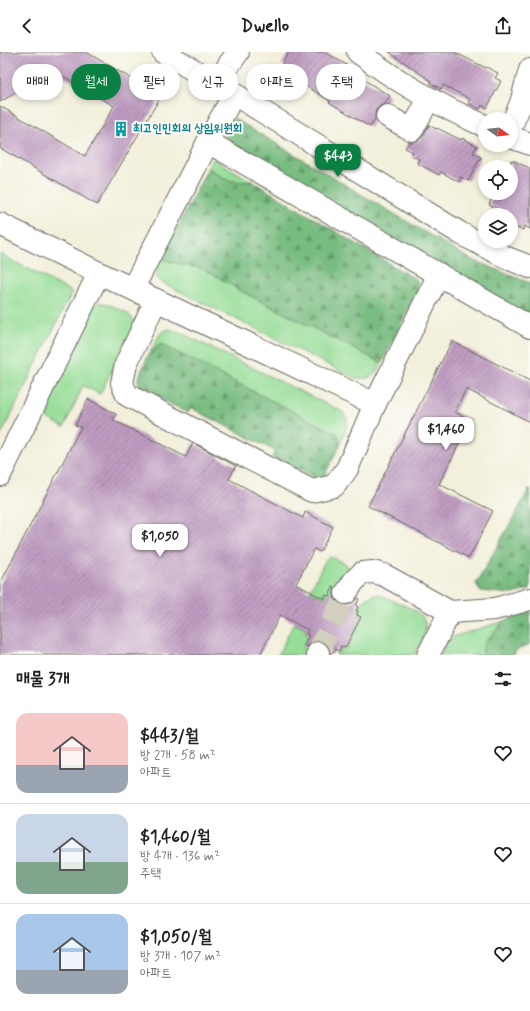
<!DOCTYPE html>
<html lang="ko">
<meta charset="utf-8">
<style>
body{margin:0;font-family:Mynerve,"Poor Story",sans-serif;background:#f2f2f2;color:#202124;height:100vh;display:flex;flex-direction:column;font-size:15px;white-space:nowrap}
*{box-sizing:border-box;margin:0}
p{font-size:13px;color:#757577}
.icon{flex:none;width:22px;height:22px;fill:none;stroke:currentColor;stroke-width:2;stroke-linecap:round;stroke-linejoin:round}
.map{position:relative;height:603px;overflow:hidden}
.details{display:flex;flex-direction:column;background:#fff;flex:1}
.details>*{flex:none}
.guide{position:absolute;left:12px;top:12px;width:506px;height:36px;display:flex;gap:8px}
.needle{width:26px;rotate:104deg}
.buttons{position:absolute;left:478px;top:60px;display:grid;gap:8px}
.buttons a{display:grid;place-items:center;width:40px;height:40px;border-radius:50%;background:#fff;box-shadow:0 2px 6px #0003;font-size:20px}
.price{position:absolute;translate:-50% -34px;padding:0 9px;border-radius:8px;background:#fff;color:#222;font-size:13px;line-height:26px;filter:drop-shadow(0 1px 2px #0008)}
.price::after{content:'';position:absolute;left:50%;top:24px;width:12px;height:9px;margin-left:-6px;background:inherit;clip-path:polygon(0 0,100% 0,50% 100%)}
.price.on{background:#0b8043;color:#fff}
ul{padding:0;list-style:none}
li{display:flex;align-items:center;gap:12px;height:100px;padding:0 16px}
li+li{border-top:1px solid #e0e0e0}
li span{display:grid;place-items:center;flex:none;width:112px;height:80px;border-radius:12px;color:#555}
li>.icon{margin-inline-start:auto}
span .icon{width:48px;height:48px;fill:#fffc;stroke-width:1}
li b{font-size:17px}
h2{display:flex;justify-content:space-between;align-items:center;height:48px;padding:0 16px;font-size:17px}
.pill{padding:0 14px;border-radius:18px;background:#fff;box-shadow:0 2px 6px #0003;font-size:14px;line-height:36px}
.pill.on{background:#0b8043;color:#fff}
header{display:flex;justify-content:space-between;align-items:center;height:52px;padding:0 16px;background:#fff;font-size:18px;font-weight:800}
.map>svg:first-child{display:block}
</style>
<header><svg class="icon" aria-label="back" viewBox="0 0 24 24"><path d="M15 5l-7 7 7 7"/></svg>Dwello<svg class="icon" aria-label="share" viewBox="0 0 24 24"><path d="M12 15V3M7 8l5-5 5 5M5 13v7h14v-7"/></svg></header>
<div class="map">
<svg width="530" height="603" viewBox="0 0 530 603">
<defs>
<pattern id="forest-firs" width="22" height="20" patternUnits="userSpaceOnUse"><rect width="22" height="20" fill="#78bc80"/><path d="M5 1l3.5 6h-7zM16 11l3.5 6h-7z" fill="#629868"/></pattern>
<pattern id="building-hatch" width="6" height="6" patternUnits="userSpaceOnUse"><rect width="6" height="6" fill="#c09dc2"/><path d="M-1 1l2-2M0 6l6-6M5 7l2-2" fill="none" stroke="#9b7f9d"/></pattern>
</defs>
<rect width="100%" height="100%" fill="#fdfcf7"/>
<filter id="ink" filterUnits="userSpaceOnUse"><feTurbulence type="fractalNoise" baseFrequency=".025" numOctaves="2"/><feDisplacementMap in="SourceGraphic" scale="8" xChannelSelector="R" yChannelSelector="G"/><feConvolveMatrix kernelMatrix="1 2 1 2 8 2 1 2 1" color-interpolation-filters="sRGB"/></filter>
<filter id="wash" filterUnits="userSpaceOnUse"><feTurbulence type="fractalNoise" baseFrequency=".012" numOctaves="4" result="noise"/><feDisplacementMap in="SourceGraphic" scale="16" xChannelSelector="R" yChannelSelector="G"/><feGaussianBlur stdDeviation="0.9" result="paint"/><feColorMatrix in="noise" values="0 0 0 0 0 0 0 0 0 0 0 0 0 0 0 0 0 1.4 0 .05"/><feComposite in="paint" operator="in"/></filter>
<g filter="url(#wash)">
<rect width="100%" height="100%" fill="#f2efdb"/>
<g fill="#96dd97" stroke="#597c5a">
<path d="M212 108H216L253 130 229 129 208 116Z"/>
<path d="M0 202 72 240 0 385Z"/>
<path d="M161 207 183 213 201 216 215 223 237 237 382 311C375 324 371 328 355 326L159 229C154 221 157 215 161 207Z"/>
<path d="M99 250C107 252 130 259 133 268 134 271 132 274 132 277L100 342 83 334 64 375 45 365 42 360 91 257Z"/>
<path d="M168 277 177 279 343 360 347 368V375L339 395V383L160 292 147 306 160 282Z"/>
<path d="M328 505H331L346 512 348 515V519L339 536 334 533 329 543 326 542 324 546 310 539 326 507Z"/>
<path d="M375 543H381C390 548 414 556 421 563 426 568 427 577 424 583 422 590 417 597 414 603H336L337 599 339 600 341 595 346 597 362 565 358 563 360 559 358 558C362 550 366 545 375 543Z"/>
<path d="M504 569 484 591 482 603H440L446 590 453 585Z"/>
<path d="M294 571 307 578 305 582 309 584 302 596 309 599 307 603H278Z"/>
</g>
<g fill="url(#forest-firs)" stroke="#4a6c4e">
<path d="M235 67 470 207 530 231V266L261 115 222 81 226 71Z"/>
<path d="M208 116 229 129 253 130 417 228 418 237 382 311 237 237 215 223 201 216 183 213 161 207Z"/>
<path d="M161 292 339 383V395L324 424 320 426 315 425 272 405 275 399 191 356 188 361 148 340 139 333 138 327 147 306Z"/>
<path d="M530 436V537L513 542 480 539 476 532Z"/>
<path d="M530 559V592L516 598 514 603H482L484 591 504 569Z"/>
</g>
<g id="blocks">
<g fill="url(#building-hatch)">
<path d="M0 0H86L161 44 97 153 0 96V54L85 104 114 54 54 19 0 50Z"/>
<path d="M289 0H325L350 15 348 18 390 44 385 52 380 54 376 58 375 64V67L370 75 329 50 330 49 293 26 295 23 287 19 289 17 282 12Z"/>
<path d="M389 0H454L486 16V15L498 21 495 26 501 29 487 56 482 53 480 57 468 51 470 47 443 33 441 37 430 31 431 29Z"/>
<path d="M429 73 436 77 437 76 461 88 462 86 477 94 473 101 481 105 468 129 461 125 459 130 441 120 439 123 417 111 419 107 411 103 413 100 405 96 409 90H413L419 88 423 84Z"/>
<path d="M511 108 530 116V177L525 174 523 178 511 174V163H503L504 159 489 153 494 141H511Z"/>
<path d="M452 289 530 329V370L466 337 455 360 471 368 439 432 493 459 469 506 368 454Z"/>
<path d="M88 347 116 362 113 368 186 405 193 391 236 414 229 427 303 466 305 460 333 475 320 500 314 497 296 532 324 547 326 543 329 544 334 534 335 535 334 541 335 547 339 551 345 553 351 552 357 546 359 547 356 554 358 555 356 558 358 559 357 563 361 565 345 596 341 594 339 599 336 597 335 600 333 599 330 603 329 595 324 590 318 589 312 590 307 595 304 593 309 583 306 582 308 578 280 563 260 603H0V532L81 375 75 373Z"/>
</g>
</g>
</g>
<g filter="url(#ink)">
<use href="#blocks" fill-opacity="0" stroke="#67665f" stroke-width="1"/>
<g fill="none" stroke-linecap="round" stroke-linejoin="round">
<path stroke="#d2cfbe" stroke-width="22" stroke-dasharray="22 11" stroke-linecap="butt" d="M318 601 346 541"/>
<defs>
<g id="minor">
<path d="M163 0 234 42 460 181 507 206 530 215"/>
<path d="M358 0C397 30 440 54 485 74"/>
<path d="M218 33 228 14 238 0"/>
<path d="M387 64 412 78 429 47"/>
<path d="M511 74 521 51 530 18"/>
<path d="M511 85 530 92"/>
<path d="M208 90 530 275"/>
<path d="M0 172 99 221 375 352"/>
<path d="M133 236 208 90 234 42"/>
<path d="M156 248 126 312 122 331 127 343 312 439 334 434 347 417 375 352 439 222"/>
<path d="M0 423 99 221"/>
<path d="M346 541 354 529 362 521 373 520 384 523 450 560"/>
<path d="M318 603V601"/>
<path d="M428 603 450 560 495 557 530 547"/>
</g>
</defs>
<use href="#minor" stroke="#67665f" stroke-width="24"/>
<use href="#minor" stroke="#fff" stroke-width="22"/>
</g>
</g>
<defs>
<symbol id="building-bare" viewBox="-9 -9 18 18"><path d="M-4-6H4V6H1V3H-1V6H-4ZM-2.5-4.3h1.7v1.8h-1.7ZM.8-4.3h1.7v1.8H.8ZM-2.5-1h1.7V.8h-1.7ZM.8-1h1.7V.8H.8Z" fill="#0f9aa8" stroke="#fdfcf7" stroke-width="2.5" paint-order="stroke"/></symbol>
</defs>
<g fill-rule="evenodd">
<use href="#building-bare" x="110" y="66" width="22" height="22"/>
</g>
<g text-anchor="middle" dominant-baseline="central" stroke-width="4" stroke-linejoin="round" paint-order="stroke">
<g font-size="12" font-weight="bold" fill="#0d838f" stroke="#fdfcf7" text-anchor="start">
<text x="133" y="77">최고인민회의 상임위원회</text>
</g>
</g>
</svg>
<div class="buttons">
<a><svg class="needle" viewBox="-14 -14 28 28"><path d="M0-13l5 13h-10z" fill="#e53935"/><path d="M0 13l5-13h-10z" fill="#757577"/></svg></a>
<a><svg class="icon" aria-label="locate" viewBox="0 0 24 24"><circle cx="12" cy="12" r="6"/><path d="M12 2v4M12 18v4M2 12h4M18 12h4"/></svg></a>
<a><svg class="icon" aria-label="layers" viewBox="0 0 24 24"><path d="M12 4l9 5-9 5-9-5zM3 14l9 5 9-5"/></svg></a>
</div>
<b class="price on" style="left:338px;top:126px">$443</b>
<b class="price" style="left:446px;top:399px">$1,460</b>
<b class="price" style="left:160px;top:506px">$1,050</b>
<div class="guide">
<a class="pill">매매</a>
<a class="pill on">월세</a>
<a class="pill">필터</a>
<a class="pill">신규</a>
<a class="pill">아파트</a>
<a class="pill">주택</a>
</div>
</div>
<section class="details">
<h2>매물 3개<svg class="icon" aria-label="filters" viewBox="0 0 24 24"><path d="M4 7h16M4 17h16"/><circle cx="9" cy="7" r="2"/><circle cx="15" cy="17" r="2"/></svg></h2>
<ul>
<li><span style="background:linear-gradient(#f6c9c9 65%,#9aa5b1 0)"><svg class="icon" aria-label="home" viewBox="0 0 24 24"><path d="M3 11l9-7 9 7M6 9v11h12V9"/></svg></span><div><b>$443/월</b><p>방 2개 · 58 m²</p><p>아파트</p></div><svg class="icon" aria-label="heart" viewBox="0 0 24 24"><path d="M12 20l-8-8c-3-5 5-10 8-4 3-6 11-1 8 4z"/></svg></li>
<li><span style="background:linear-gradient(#c9d6e8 60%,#7fa58c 0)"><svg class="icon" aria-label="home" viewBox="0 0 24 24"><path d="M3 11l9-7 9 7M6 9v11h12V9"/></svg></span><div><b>$1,460/월</b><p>방 4개 · 136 m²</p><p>주택</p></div><svg class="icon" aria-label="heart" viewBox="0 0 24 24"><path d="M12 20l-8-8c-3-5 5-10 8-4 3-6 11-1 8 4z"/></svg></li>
<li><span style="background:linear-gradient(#a9c7e8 70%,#9aa5b1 0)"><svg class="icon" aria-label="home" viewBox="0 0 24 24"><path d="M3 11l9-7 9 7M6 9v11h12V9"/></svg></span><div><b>$1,050/월</b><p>방 3개 · 107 m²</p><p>아파트</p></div><svg class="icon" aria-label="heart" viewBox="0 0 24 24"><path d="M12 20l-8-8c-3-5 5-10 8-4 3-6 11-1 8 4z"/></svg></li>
</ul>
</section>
